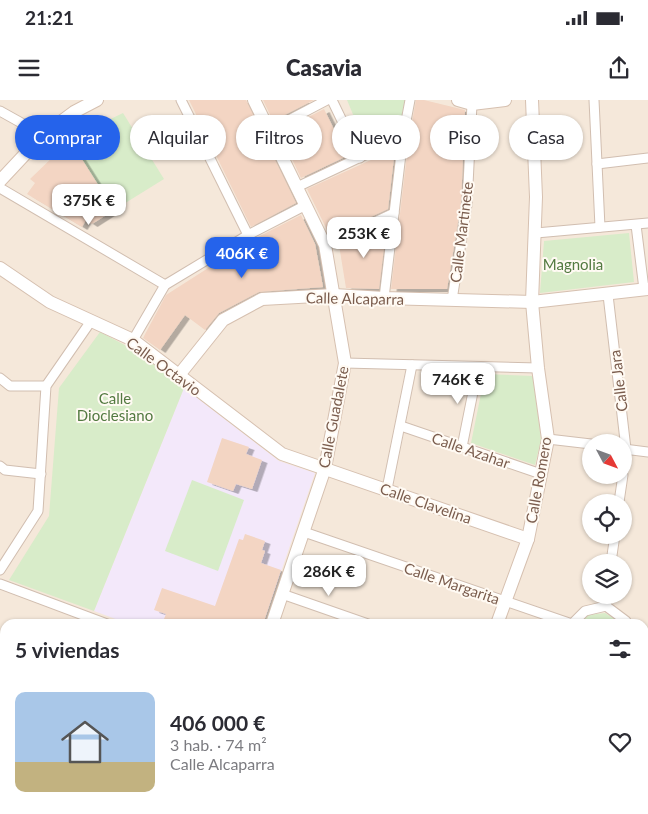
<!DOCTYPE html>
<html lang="es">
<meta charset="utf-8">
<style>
body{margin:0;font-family:Lato,sans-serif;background:#f7f7f7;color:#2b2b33;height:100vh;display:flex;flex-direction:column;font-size:19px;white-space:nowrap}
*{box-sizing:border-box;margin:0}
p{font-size:16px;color:#7c7c81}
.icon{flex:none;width:28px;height:28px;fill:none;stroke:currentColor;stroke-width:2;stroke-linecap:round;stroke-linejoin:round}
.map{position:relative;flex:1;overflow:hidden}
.panel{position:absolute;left:0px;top:519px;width:649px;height:196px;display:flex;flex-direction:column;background:#fff;border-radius:15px 15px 0 0;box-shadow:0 1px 4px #0004}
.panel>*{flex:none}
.guide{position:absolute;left:15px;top:15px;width:619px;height:45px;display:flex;gap:10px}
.needle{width:32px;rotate:131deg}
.tools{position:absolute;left:582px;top:334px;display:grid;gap:10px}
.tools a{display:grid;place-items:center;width:50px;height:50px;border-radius:50%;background:#fff;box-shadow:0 1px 4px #0004;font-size:25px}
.price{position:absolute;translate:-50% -42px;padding:0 11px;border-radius:10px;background:#fff;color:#222;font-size:16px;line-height:32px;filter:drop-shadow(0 1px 2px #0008)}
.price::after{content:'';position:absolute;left:50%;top:30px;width:15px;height:11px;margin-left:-8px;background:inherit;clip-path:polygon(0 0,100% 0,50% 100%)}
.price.current{background:#2563eb;color:#fff}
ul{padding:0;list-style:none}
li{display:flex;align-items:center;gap:15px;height:125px;padding:0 15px}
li+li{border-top:1px solid #e1e1e2}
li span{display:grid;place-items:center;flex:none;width:140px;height:100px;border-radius:10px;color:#555}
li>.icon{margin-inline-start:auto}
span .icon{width:60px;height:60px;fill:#fffc;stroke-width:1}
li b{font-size:21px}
h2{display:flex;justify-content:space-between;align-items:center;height:60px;padding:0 15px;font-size:21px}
.tag{padding:0 18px;border-radius:22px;background:#fff;box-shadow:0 1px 4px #0004;font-size:18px;line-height:45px}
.tag.current{background:#2563eb;color:#fff}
.status{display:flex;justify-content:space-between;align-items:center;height:35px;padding:0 25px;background:#fff;direction:ltr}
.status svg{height:14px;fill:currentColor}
header{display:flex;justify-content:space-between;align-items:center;height:65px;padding:0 15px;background:#fff;font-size:22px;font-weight:800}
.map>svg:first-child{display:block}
</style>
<div class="status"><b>21:21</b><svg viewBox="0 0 49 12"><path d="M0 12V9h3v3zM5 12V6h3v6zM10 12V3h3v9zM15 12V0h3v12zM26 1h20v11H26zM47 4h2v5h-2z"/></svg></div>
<header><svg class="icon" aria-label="menu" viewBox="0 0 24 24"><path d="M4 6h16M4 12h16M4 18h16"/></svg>Casavia<svg class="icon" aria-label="share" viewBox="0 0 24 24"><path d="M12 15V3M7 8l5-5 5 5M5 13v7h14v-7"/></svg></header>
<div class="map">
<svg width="648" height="714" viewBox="0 0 648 714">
<defs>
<filter id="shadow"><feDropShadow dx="5.5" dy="3" stdDeviation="0" flood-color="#0004"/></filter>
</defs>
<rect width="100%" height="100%" fill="#fdf6ec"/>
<path fill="#f5e8da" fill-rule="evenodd" d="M0 0H648V714H0ZM591 342H624V375H591ZM591 402H624V435H591ZM591 462H624V495H591ZM5 524H644V710H5Z"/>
<path fill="#f3e8fa" d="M184 288 279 361 315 373 263 524H129L94 511Z"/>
<g fill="#d8ecc9">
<path d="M347 0H407L401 35 367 48Z"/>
<path d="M123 13 164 79 114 110 71 42 96 26Z"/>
<path d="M629 133 634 182 540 193 544 141Z"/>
<path d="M100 232 138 252 184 288 94 511 9 480 49 416 59 288Z"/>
<path d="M485 274 533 276 541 340 535 365 471 343Z"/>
<path d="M192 380 244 400 218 471 165 451Z"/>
<path d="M605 513 623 524H579L588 515Z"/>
<path d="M513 710H571L570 714H512Z"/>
</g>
<g fill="#f3d5c3" filter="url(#shadow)">
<path d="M189 0H246L296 103 251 127Z"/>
<path d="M263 0H314L273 21Z"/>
<path d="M416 0H424L465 10 461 104 447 189H391L409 38Z"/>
<path d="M324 9 347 56 301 78 279 32Z"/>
<path d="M71 42 114 110 92 124 86 120 82 127 27 94 35 83 30 79 57 53Z"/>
<path d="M395 49 388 109 330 136 307 89Z"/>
<path d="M301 115 315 144 323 187 259 192 219 213 205 230 185 215 160 250 143 238 166 195 252 140Z"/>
<path d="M387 123 379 189 346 188 339 145Z"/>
<path d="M222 338 249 347 246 354 262 360 252 389 236 384 233 391 207 382Z"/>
<path d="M245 434 265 441 262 450 265 451 261 463 281 470 263 524H162L166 514 154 510 162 488 215 506 239 439 243 440Z"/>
</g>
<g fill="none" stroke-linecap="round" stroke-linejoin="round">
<defs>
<g id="street">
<path d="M181 0 248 135"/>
<path d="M332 0 360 58"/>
<path d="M594 0 600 127"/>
<path d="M0 11 43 35"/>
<path d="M270 30 327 0"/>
<path d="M597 64 648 58"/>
<path d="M297 87 403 37"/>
<path d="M0 88 165 185"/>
<path d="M636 125 644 189"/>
<path d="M536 133 648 123"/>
<path d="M325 145 394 113"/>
<path d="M608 195 626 349 624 368"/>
<path d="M384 198 403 37 410 0"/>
<path d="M452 200 467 105 472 4"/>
<path d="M133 240 165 185 248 135 306 105"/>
<path d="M345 263 538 268"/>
<path d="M0 278 10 286H46"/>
<path d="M401 326 541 374"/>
<path d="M548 339 591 344"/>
<path d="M462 347 478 267"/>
<path d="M624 349 648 352"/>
<path d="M0 366 5 370 41 374"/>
<path d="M387 389 412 265"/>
<path d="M619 402 623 375"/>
<path d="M304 432 572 524 585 511 606 506 626 521 627 524"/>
<path d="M611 462 615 435"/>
<path d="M0 470 38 411 46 286 91 221"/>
<path d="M0 484 107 524"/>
<path d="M282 494 368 524"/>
<path d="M606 506 607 495"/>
<path d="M644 547H648"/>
<path d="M0 589 5 592"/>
<path d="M21 710 22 714"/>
<path d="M580 710 592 714"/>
<path d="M110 714V710"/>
<path d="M506 714 507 710"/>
</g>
<g id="secondary">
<path d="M254 0 325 145 345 263 325 368 272 524"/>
<path d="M458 0 472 4 505 0"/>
<path d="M0 81 43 35 74 12 97 0"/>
<path d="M0 168 50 202 133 240 282 354 528 439"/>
<path d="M179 275 223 220 262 199 334 195 384 198 532 202 648 189"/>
<path d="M497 524 528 439 548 339 538 268 532 202 536 97 532 0"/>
<path d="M225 714 226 710"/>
<path d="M431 714 433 710"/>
</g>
</defs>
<use href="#street" stroke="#d1beb0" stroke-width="11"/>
<use href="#secondary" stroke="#d6c0b0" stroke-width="14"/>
<use href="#street" stroke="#fff" stroke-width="9"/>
<use href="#secondary" stroke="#fff" stroke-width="12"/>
</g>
<g text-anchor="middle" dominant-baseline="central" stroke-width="4" stroke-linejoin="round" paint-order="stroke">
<g font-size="15" fill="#7a5c4d" stroke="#fffaf3">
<text transform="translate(461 132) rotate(-83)">Calle Martinete</text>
<text transform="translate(355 198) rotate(1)">Calle Alcaparra</text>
<text transform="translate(164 266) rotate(36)">Calle Octavio</text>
<text transform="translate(618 281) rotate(-97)">Calle Jara</text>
<text transform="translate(333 317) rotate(-79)">Calle Guadalete</text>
<text transform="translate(471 350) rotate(19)">Calle Azahar</text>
<text transform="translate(538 380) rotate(-80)">Calle Romero</text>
<text transform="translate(426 403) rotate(19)">Calle Clavelina</text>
<text transform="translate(452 483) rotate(19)">Calle Margarita</text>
</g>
<g font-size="15" fill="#537a41" stroke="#fffaf3">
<text x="573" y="164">Magnolia</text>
<text x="115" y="298">Calle<tspan x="115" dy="17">Dioclesiano</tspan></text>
</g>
</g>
</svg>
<div class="tools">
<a><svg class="needle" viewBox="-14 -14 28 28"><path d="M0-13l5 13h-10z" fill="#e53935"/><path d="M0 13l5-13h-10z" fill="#7c7c81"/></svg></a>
<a><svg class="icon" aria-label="locate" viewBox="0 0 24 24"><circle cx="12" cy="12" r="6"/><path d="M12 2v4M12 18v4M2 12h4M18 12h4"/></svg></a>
<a><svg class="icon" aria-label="layers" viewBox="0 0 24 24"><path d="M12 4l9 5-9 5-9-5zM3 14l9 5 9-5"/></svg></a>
</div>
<b class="price" style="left:89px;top:126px">375K €</b>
<b class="price" style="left:364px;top:159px">253K €</b>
<b class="price current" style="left:242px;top:179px">406K €</b>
<b class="price" style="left:458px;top:305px">746K €</b>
<b class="price" style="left:329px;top:497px">286K €</b>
<div class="guide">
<a class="tag current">Comprar</a>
<a class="tag">Alquilar</a>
<a class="tag">Filtros</a>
<a class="tag">Nuevo</a>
<a class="tag">Piso</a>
<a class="tag">Casa</a>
</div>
<section class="panel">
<h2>5 viviendas<svg class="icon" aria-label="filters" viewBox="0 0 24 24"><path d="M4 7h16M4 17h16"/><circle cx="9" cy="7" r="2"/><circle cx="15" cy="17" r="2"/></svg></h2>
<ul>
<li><span style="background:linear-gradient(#a9c7e8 70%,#c2b280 0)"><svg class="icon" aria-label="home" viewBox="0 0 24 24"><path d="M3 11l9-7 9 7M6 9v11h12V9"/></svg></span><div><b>406 000 €</b><p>3 hab. · 74 m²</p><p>Calle Alcaparra</p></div><svg class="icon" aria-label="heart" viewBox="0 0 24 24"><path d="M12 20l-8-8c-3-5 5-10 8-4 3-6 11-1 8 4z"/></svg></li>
</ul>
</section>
</div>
